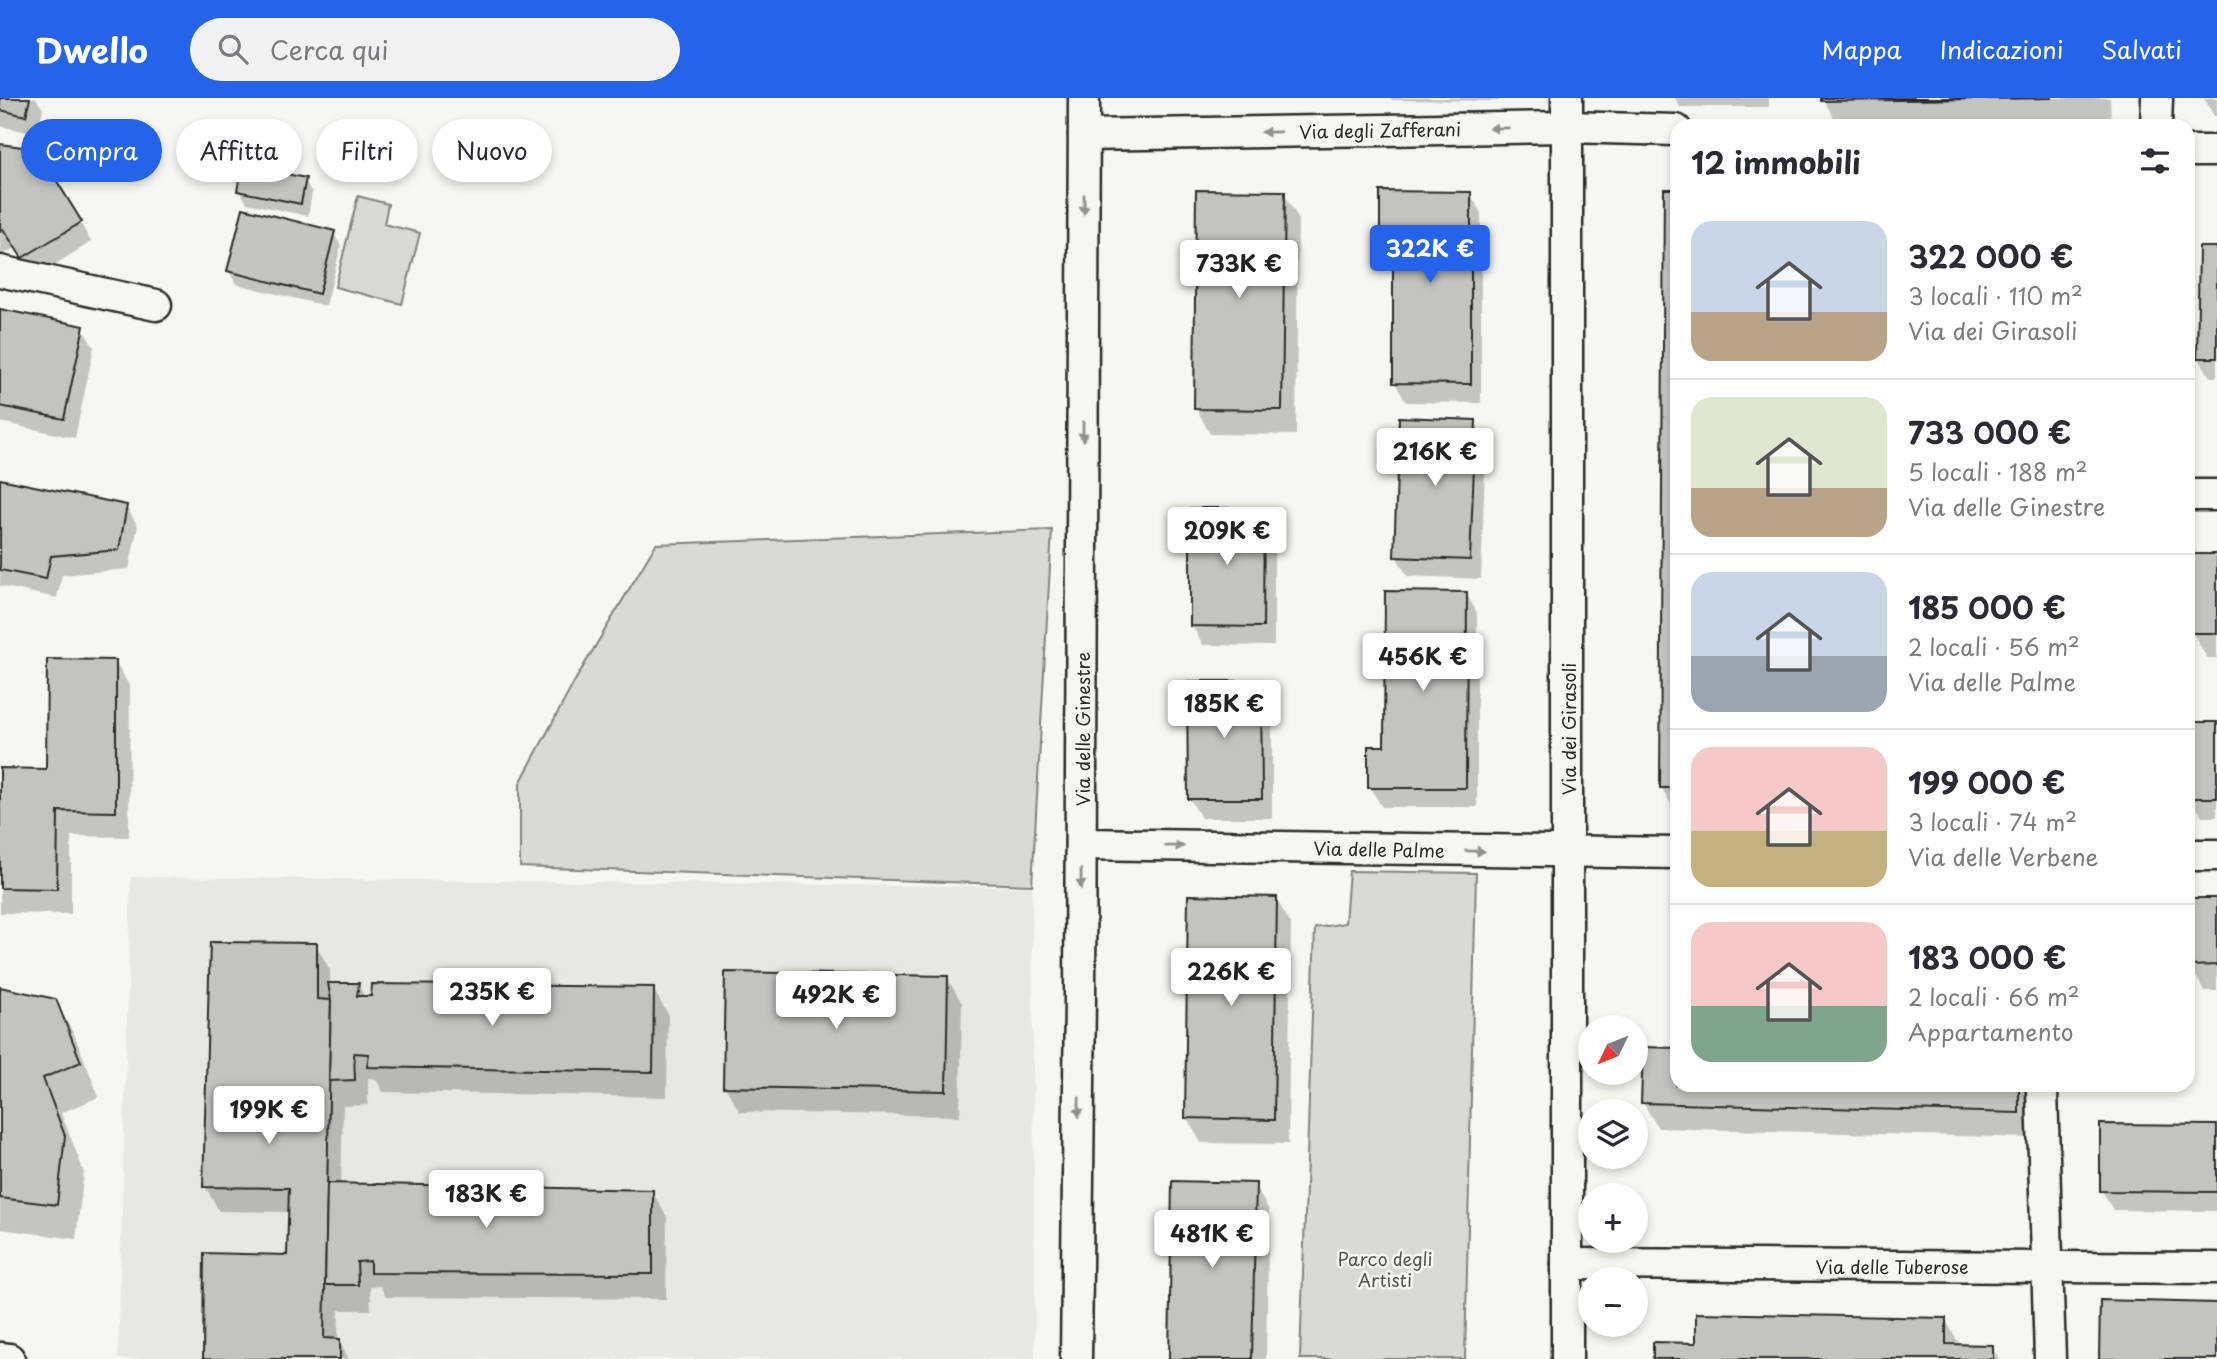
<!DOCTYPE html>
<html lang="it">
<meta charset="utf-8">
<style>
body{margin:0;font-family:"Playpen Sans",sans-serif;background:#f2f2f3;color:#2b2b33;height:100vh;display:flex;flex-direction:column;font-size:26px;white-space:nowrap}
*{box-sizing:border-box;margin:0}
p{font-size:23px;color:#7c7c81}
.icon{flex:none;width:38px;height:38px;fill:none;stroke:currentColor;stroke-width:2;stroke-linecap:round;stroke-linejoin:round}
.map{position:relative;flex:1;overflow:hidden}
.drawer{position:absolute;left:1670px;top:21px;width:525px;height:973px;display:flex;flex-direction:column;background:#fff;border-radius:21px;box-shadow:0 4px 10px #0003}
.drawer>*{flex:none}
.hud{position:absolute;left:21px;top:21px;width:665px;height:63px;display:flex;gap:14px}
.needle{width:46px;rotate:227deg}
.tools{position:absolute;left:1578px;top:917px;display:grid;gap:14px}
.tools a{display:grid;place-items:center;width:70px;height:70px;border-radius:50%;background:#fff;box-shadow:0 4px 10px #0003;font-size:35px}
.price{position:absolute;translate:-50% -60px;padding:0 16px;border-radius:7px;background:#fff;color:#222;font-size:23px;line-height:46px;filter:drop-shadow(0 2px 4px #0008)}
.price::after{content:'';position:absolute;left:50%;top:42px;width:21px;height:16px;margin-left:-10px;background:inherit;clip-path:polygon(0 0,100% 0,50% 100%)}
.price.current{background:#2563eb;color:#fff}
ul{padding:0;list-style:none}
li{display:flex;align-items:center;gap:21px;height:175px;padding:0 21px}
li+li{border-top:2px solid #e1e1e2}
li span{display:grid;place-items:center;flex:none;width:196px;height:140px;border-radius:21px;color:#555}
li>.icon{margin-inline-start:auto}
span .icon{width:84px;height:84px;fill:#fffc;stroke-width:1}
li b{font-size:30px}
h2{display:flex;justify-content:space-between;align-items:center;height:84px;padding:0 21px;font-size:30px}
.pill{padding:0 24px;border-radius:32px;background:#fff;box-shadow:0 4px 10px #0003;font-size:24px;line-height:63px}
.pill.current{background:#2563eb;color:#fff}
header{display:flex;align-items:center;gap:42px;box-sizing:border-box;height:98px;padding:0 35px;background:#2563eb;color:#fff}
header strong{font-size:33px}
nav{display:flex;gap:38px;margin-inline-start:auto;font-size:24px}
.search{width:490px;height:63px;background:#f2f2f3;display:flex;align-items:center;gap:18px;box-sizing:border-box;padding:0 24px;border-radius:38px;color:#7c7c81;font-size:26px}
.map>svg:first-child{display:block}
</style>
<header>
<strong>Dwello</strong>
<div class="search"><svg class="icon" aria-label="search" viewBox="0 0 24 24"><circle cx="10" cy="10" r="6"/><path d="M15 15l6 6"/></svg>Cerca qui</div>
<nav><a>Mappa</a><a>Indicazioni</a><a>Salvati</a></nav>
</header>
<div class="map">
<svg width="2217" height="1261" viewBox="0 0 2217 1261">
<rect width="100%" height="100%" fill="#f6f6f2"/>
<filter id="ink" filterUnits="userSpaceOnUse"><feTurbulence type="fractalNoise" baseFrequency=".0143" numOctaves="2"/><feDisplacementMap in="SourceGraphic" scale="14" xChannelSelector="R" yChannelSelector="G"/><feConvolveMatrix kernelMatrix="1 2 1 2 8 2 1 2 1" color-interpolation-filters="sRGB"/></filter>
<g filter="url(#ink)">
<path fill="#e7e7e3" d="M131 779 1032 789 1035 1261H118Z"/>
<g fill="#d9d9d5" stroke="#828280" stroke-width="2">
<path d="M358 98 388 106 384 126 420 135 402 206 335 189Z"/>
<path d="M1052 432 1032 787 520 769V685L577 579 656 446Z"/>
<path d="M1349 773 1476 775 1465 1261H1300L1315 830 1345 825Z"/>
</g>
<g fill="#0003">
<path d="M0 0H36L43 11 37 36 0 28Z"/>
<path d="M1390 0H1499V3L1391 2Z"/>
<path d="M1675 0H1769V9H1680Z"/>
<path d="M1823 0H2110L2111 24 1838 28Z"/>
<path d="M2204 0H2217V18H2214Z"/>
<path d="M0 48 80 124 91 144 35 179 16 149 0 159Z"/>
<path d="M305 82 312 95 308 118 247 105 239 92Z"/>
<path d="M1666 93H1676V714L1661 689Z"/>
<path d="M1284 95 1298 120 1296 337 1210 336 1196 310Z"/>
<path d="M1470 95 1481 115V305L1406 304 1395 285 1393 159 1382 139Z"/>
<path d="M333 134 341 148 326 208 236 186 229 173Z"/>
<path d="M2217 151V279H2210L2199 260Z"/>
<path d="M0 213 82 230 94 249 75 340 0 324Z"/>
<path d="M1475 324 1486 343 1481 481 1407 478 1396 458Z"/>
<path d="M0 383 126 409 138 428 129 471 62 477 57 500 0 488Z"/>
<path d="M1263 412 1274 431V548L1203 547 1192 528Z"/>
<path d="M2217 458V560H2207L2193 535Z"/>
<path d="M1466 495 1477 515V709H1382L1370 689Z"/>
<path d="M115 563 130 589 129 739 71 738V816L0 815V672H48Z"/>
<path d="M1260 585 1272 604V720H1201L1190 701Z"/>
<path d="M2217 626V719H2202L2191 700Z"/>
<path d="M1276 801 1291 826 1288 1046 1201 1045 1187 1020Z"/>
<path d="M2217 802V893H2204L2190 867Z"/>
<path d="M316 847 330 872V887L358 886 365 900 653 891 668 916 667 999 383 994 376 981 368 980V1007L343 1008 341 1087 652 1093 667 1119 666 1201 386 1199 380 1188 370 1189 371 1212H339L338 1242 349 1261H205L289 1158 290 1114 219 1113 205 1088Z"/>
<path d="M947 880 962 905 960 1018 740 1014 725 989Z"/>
<path d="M0 891 55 903 75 938 99 999 61 1015 84 1074 76 1141 0 1131Z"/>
<path d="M1644 951H1676V987H2033L2032 1040 1658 1030 1643 1005Z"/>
<path d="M2217 1029V1113L2113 1112 2102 1093Z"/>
<path d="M1254 1087 1269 1112 1266 1261H1171Z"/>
<path d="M1945 1221 1960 1247 1992 1249 1999 1261H1654L1697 1246Z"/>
</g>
<g fill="#c3c3c0" stroke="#2b2b2b" stroke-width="2">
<path d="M0 0H30L26 18 0 12Z"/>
<path d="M1821 0H2053L1821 3Z"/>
<path d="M0 46 37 51 82 124 22 160 3 131 0 133Z"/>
<path d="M242 67 306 80 301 106 237 93Z"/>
<path d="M1664 91H1676V690H1660Z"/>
<path d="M1196 92 1285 93 1282 312 1194 311Z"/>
<path d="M1380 93 1471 94V286L1393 285V140H1380Z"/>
<path d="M243 110 335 133 319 196 227 173Z"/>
<path d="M2199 149H2217V260H2197Z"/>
<path d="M0 211 84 228 64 321 0 308Z"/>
<path d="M1399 319 1476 322 1470 462 1394 459Z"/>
<path d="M0 381 127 407 119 452 51 458 46 481 0 472Z"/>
<path d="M1190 410H1264L1263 529 1190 528Z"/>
<rect x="2191" y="456" width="26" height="79"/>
<path d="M1385 493 1467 494 1466 690H1368V648H1384Z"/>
<path d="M47 561 116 562V714L58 713 57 791 0 790V670L46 671Z"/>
<path d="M1187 583H1261L1262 701H1188Z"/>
<rect x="2189" y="624" width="28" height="76"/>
<path d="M1188 797 1277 799 1274 1022 1185 1020Z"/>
<path d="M2188 800H2217V867L2188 868Z"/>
<path d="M210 844 317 845V901L331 902 324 1240 340 1241V1261H203L204 1155 287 1157 289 1090 203 1089Z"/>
<path d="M725 874 948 878 946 993 723 989Z"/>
<path d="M328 885H359L357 898H371L372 886 654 889 653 974 367 969 369 956 354 955 355 982 329 983 331 902Z"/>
<path d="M0 889 56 901 81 964 43 980 65 1038 57 1107 0 1100Z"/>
<path d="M1643 949 1676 950V987H2019V1015L1641 1005Z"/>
<path d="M2100 1026 2217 1027V1094L2100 1093Z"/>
<path d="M1172 1083 1256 1085 1252 1261H1169Z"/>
<path d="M327 1085 653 1092V1176L370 1175V1163L357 1164 358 1187H325Z"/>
<path d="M2100 1202 2217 1205V1261H2099Z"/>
<path d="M1696 1215 1946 1220V1246L1993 1247V1261H1653V1244L1696 1245Z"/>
</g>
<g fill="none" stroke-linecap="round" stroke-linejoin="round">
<defs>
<g id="street">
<path d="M2156 28 2157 0"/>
<path d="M1084 37 1567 29 1676 32"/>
<path d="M2188 53H2217"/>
<path d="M0 173 156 207"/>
<path d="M2188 397H2217"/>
<path d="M1081 746 1676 755"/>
<path d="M2188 757H2217"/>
<path d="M2042 992 2050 1261"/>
<path d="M1567 1166 2217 1170"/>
<path d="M0 1260 9 1261"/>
<path d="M1076 1261 1080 897 1084 0"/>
<path d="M1567 1261V0"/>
</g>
</defs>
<use href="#street" stroke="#2b2b2b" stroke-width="35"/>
<use href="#street" stroke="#f6f6f2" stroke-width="30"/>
</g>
<defs><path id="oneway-solid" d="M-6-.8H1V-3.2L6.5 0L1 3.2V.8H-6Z" transform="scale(1.75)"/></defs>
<g fill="#90908e">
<use href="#oneway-solid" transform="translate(1499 30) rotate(179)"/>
<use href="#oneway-solid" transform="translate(1271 34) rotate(179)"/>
<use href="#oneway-solid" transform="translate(1084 106) rotate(90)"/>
<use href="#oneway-solid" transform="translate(1083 333) rotate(90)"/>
<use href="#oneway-solid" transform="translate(1174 748) rotate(1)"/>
<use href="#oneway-solid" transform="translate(1475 753) rotate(1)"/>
<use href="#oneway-solid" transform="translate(1081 781) rotate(90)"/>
<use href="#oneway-solid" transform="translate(1079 1009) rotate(91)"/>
</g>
</g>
<g text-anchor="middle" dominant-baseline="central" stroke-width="5" stroke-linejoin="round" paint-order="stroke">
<g font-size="18" fill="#2b2b2b" stroke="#f6f6f2">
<text transform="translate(1380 32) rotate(-1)">Via degli Zafferani</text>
<text transform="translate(1082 631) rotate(-90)">Via delle Ginestre</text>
<text transform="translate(1568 631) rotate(-90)">Via dei Girasoli</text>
<text transform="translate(1379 751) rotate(1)">Via delle Palme</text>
<text x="1892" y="1168">Via delle Tuberose</text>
</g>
<g font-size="18" fill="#565656" stroke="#f6f6f2">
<text x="1385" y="1160">Parco degli<tspan x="1385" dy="21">Artisti</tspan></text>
</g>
</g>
</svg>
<div class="tools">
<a><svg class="needle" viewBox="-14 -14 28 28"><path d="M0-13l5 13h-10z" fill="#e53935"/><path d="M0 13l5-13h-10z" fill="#7c7c81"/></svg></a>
<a><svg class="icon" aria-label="layers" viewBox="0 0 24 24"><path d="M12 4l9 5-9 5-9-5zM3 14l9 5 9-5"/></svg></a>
<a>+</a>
<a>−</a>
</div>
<b class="price current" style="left:1430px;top:187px">322K €</b>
<b class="price" style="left:1239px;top:202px">733K €</b>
<b class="price" style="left:1435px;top:390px">216K €</b>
<b class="price" style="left:1227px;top:469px">209K €</b>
<b class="price" style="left:1423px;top:595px">456K €</b>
<b class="price" style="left:1224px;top:642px">185K €</b>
<b class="price" style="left:1231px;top:910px">226K €</b>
<b class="price" style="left:492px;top:930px">235K €</b>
<b class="price" style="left:836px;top:933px">492K €</b>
<b class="price" style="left:269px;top:1048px">199K €</b>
<b class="price" style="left:486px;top:1132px">183K €</b>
<b class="price" style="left:1212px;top:1172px">481K €</b>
<div class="hud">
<a class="pill current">Compra</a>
<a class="pill">Affitta</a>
<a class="pill">Filtri</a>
<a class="pill">Nuovo</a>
</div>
<section class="drawer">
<h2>12 immobili<svg class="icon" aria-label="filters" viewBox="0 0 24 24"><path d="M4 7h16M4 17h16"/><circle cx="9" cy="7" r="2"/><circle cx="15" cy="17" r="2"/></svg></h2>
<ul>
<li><span style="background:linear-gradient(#c9d6e8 65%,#b9a48a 0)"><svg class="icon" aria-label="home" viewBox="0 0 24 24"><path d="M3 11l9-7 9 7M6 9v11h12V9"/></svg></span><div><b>322 000 €</b><p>3 locali · 110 m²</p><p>Via dei Girasoli</p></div></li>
<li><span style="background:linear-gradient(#dfe7d0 65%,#b9a48a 0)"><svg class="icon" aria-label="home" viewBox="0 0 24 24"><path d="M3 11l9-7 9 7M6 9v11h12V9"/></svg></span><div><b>733 000 €</b><p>5 locali · 188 m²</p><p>Via delle Ginestre</p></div></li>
<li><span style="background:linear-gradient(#c9d6e8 60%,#9aa5b1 0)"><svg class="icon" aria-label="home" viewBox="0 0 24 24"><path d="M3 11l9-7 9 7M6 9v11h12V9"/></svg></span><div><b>185 000 €</b><p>2 locali · 56 m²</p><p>Via delle Palme</p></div></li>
<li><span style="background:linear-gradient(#f6c9c9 60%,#c2b280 0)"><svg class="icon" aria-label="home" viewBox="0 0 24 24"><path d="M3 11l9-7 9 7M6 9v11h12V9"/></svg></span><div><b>199 000 €</b><p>3 locali · 74 m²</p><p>Via delle Verbene</p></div></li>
<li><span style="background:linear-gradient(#f6c9c9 60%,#7fa58c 0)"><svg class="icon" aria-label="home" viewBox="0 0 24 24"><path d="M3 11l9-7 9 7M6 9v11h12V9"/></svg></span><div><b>183 000 €</b><p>2 locali · 66 m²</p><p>Appartamento</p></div></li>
</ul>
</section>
</div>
